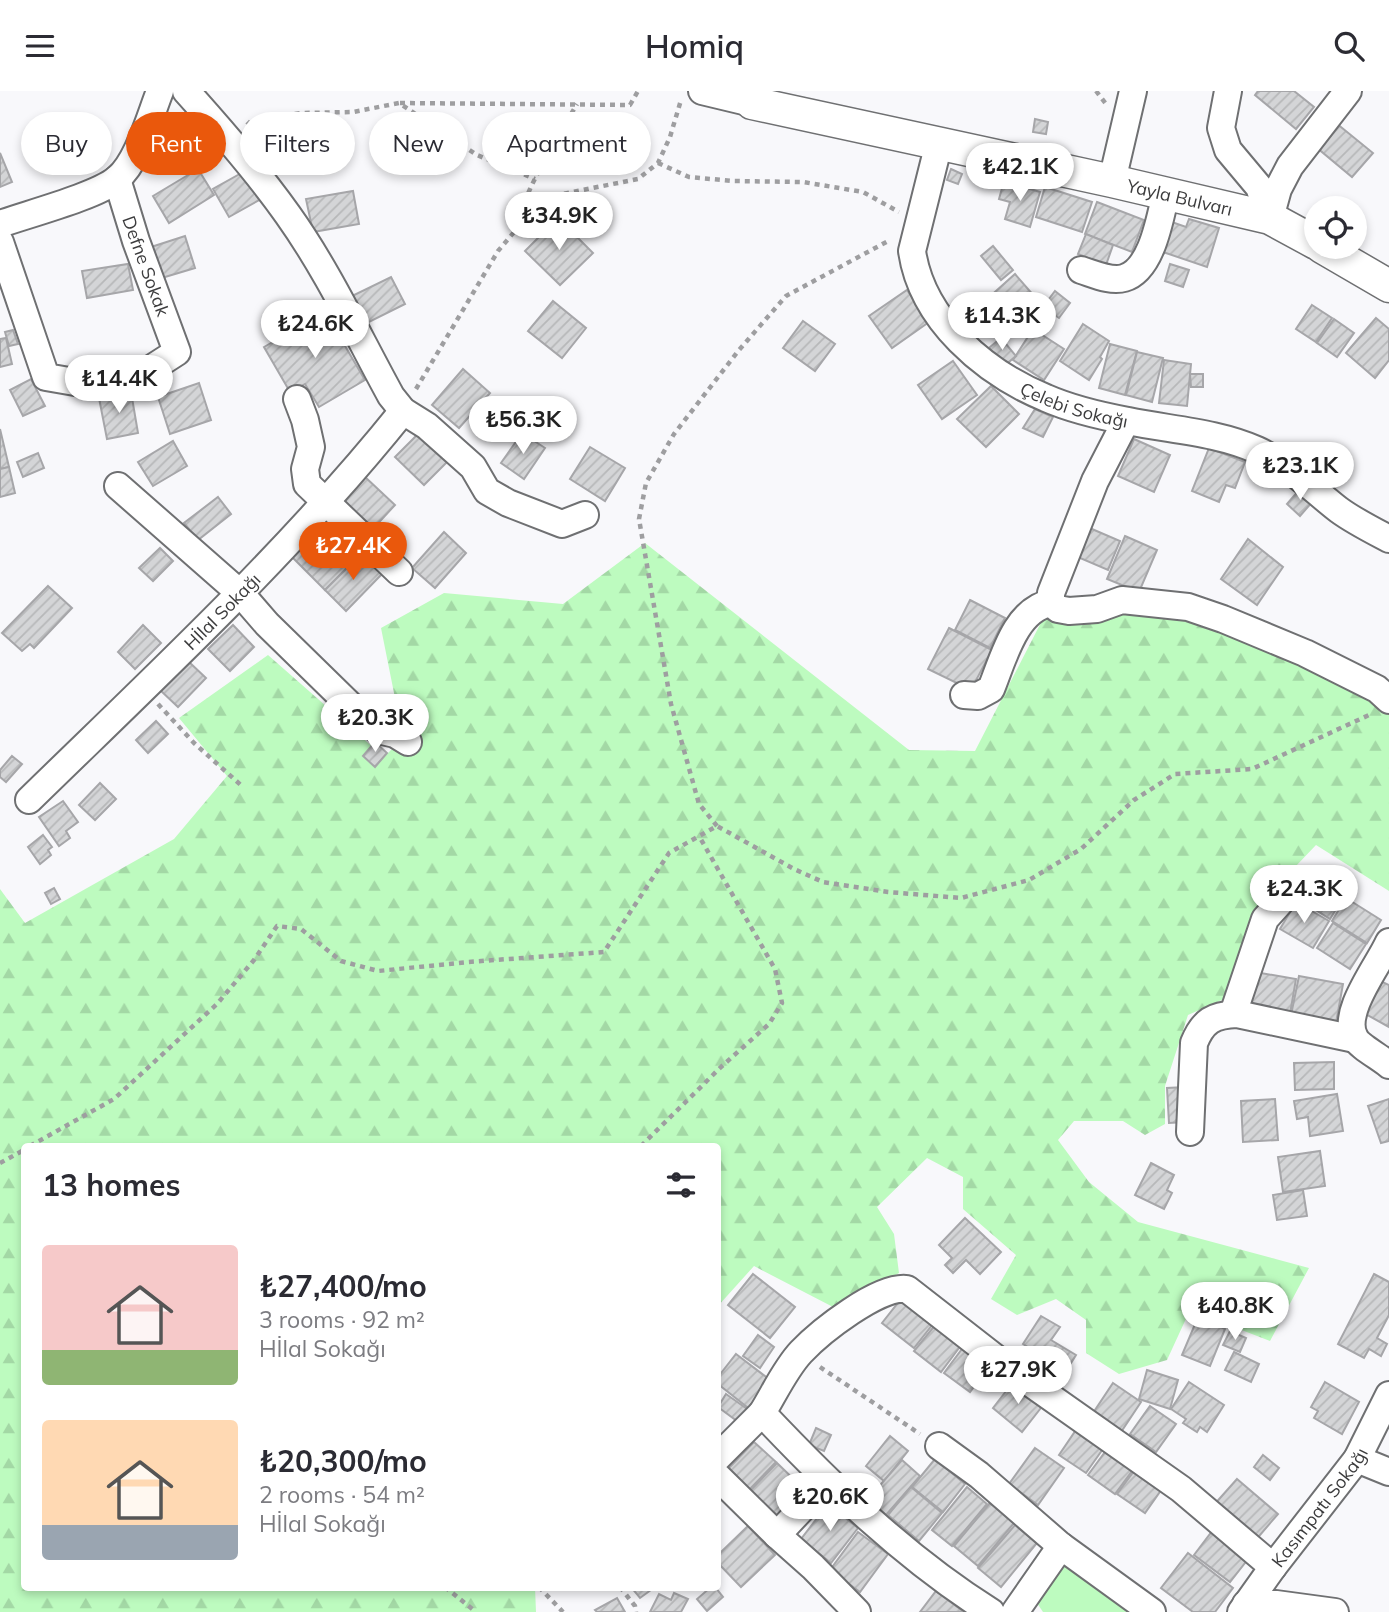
<!DOCTYPE html>
<meta charset="utf-8">
<style>
body{margin:0;font-family:Mulish,sans-serif;background:#f7f7f7;color:#2b2b33;height:100vh;display:flex;flex-direction:column;font-size:26px;white-space:nowrap}
*{box-sizing:border-box;margin:0}
p{font-size:23px;color:#7c7c81}
.icon{flex:none;width:38px;height:38px;fill:none;stroke:currentColor;stroke-width:2;stroke-linecap:round;stroke-linejoin:round}
.map{position:relative;flex:1;overflow:hidden}
.side{position:absolute;left:21px;top:1052px;width:700px;height:448px;display:flex;flex-direction:column;background:#fff;border-radius:7px;box-shadow:0 4px 10px #0003}
.side>*{flex:none}
.top-card{position:absolute;left:21px;top:21px;width:700px;height:63px;display:flex;gap:14px}
.controls{position:absolute;left:1304px;top:105px;display:grid;gap:14px}
.controls a{display:grid;place-items:center;width:63px;height:63px;border-radius:50%;background:#fff;box-shadow:0 4px 10px #0003;font-size:35px}
.price{position:absolute;translate:-50% -60px;padding:0 16px;border-radius:24px;background:#fff;color:#222;font-size:23px;line-height:46px;filter:drop-shadow(0 2px 4px #0008)}
.price::after{content:'';position:absolute;left:50%;top:42px;width:21px;height:16px;margin-left:-10px;background:inherit;clip-path:polygon(0 0,100% 0,50% 100%)}
.price.active{background:#ea580c;color:#fff}
ul{padding:0;list-style:none}
li{display:flex;align-items:center;gap:21px;height:175px;padding:0 21px}
li span{display:grid;place-items:center;flex:none;width:196px;height:140px;border-radius:7px;color:#555}
li>.icon{margin-inline-start:auto}
span .icon{width:84px;height:84px;fill:#fffc;stroke-width:1}
li b{font-size:30px}
h2{display:flex;justify-content:space-between;align-items:center;height:84px;padding:0 21px;font-size:30px}
.chip{padding:0 24px;border-radius:32px;background:#fff;box-shadow:0 4px 10px #0003;font-size:24px;line-height:63px}
.chip.active{background:#ea580c;color:#fff}
header{display:flex;justify-content:space-between;align-items:center;height:91px;padding:0 21px;background:#fff;font-size:32px;font-weight:600}
.map>svg:first-child{display:block}
</style>
<header><svg class="icon" aria-label="menu" viewBox="0 0 24 24"><path d="M4 6h16M4 12h16M4 18h16"/></svg>Homiq<svg class="icon" aria-label="search" viewBox="0 0 24 24"><circle cx="10" cy="10" r="6"/><path d="M15 15l6 6"/></svg></header>
<div class="map">
<svg width="1389" height="1521" viewBox="0 0 1389 1521">
<defs>
<pattern id="forest-firs" width="22" height="20" patternUnits="userSpaceOnUse" patternTransform="scale(1.75)"><rect width="22" height="20" fill="#bdfbbf"/><path d="M5 1l3.5 6h-7zM16 11l3.5 6h-7z" fill="#a3d8a5"/></pattern>
<pattern id="building-hatch" width="6" height="6" patternUnits="userSpaceOnUse" patternTransform="scale(1.75)"><rect width="6" height="6" fill="#d4d5d7"/><path d="M-1 1l2-2M0 6l6-6M5 7l2-2" fill="none" stroke="#b7b8b9"/></pattern>
</defs>
<rect width="100%" height="100%" fill="#f8f8fb"/>
<path fill="#bdfbbf" d="M1057 1472H1071L1138 1521H1043L1035 1509Z"/>
<path fill="url(#forest-firs)" d="M645 452 909 659 975 660 1051 512 1188 516 1389 616V800L1316 754 1256 817 1224 908 1188 924 1165 995V1033L1145 1044 1123 1030H1074L1058 1049 1089 1091 1138 1131 1309 1177 1270 1250 1190 1219 1167 1269 1119 1283 1086 1262V1229L1056 1208 1017 1224 991 1208 1016 1164 963 1118V1086L927 1067 877 1116 894 1143 899 1182 835 1217 754 1175 718 1215V1055H24V1496H535L536 1521H0V798L25 832 174 748 227 685 179 627 268 564 384 666 403 647 381 537 444 502 563 513Z"/>
<g fill="url(#building-hatch)" stroke="#a6a6a9" stroke-width="2">
<path d="M1258 0H1294L1314 16 1296 38 1255 4Z"/>
<path d="M1035 28 1048 31 1046 43 1033 41Z"/>
<path d="M1336 32 1373 62 1352 86 1316 56Z"/>
<path d="M0 62 12 91 0 96Z"/>
<path d="M198 78 214 104 169 132 153 105Z"/>
<path d="M951 78 962 83 958 93 947 89Z"/>
<path d="M245 80 261 108 229 126 213 98Z"/>
<path d="M1004 90 1040 101 1030 136 1005 128 1010 111 999 108Z"/>
<path d="M1045 96 1092 111 1082 141 1036 126Z"/>
<path d="M353 100 359 133 313 141 306 108Z"/>
<path d="M1097 111 1144 129 1132 161 1085 143Z"/>
<path d="M558 127 593 162 560 194 525 160Z"/>
<path d="M1189 128 1219 137 1207 176 1160 160 1169 130 1186 136Z"/>
<path d="M1086 143 1113 154 1106 174 1078 163Z"/>
<path d="M185 145 195 177 155 189 145 158Z"/>
<path d="M993 155 1013 179 1001 189 981 165Z"/>
<path d="M128 173 133 199 87 207 82 180Z"/>
<path d="M1170 173 1189 179 1183 196 1165 190Z"/>
<path d="M1015 183 1041 213 1013 237 987 208Z"/>
<path d="M391 186 405 213 363 234 350 206Z"/>
<path d="M907 199 929 231 892 257 869 225Z"/>
<path d="M1055 200 1070 212 1059 227 1043 216Z"/>
<path d="M553 210 586 237 562 267 528 240Z"/>
<path d="M1312 214 1332 227 1316 251 1296 238Z"/>
<path d="M325 221 365 289 319 316 305 293 290 301 264 256Z"/>
<path d="M1376 227 1389 238V269L1375 287 1346 262Z"/>
<path d="M1334 228 1354 242 1337 266 1317 252Z"/>
<path d="M803 230 835 253 815 280 783 257Z"/>
<path d="M1083 233 1109 250 1100 266 1102 268 1089 289 1060 270Z"/>
<path d="M1033 238 1064 258 1044 289 1013 269Z"/>
<path d="M13 239 18 253 9 255 5 241Z"/>
<path d="M6 247 12 273 0 276V248Z"/>
<path d="M1001 247 1016 265 1004 275 989 257Z"/>
<path d="M1110 253 1137 260 1125 304 1099 297Z"/>
<path d="M1137 261 1163 267 1152 311 1126 304Z"/>
<path d="M1164 269 1191 273 1187 315 1159 312Z"/>
<path d="M953 270 977 304 942 328 918 294Z"/>
<path d="M463 278 490 302 459 337 432 314Z"/>
<path d="M1190 283H1203V296H1191Z"/>
<path d="M31 288 45 315 23 325 10 299Z"/>
<path d="M199 292 211 329 170 343 158 306Z"/>
<path d="M991 295 1019 323 986 356 957 328Z"/>
<path d="M131 301 138 342 107 348 99 307Z"/>
<path d="M1035 318 1053 326 1043 346 1023 337Z"/>
<path d="M0 338 9 376 0 378Z"/>
<path d="M522 342 545 357 524 388 501 372Z"/>
<path d="M418 343 447 371 424 394 395 366Z"/>
<path d="M1134 348 1170 364 1154 401 1118 385Z"/>
<path d="M173 350 187 375 153 395 138 371Z"/>
<path d="M590 356 625 377 605 410 570 388Z"/>
<path d="M1209 357 1245 371 1235 397 1226 394 1219 411 1192 400Z"/>
<path d="M38 362 44 377 23 386 17 371Z"/>
<path d="M9 376 15 402 0 406V378Z"/>
<path d="M364 385 395 414 369 442 338 413Z"/>
<path d="M1300 398 1313 410 1300 425 1287 413Z"/>
<path d="M218 406 231 423 198 449 184 432Z"/>
<path d="M325 428 361 463 325 499 290 464Z"/>
<path d="M1085 435 1120 450 1108 479 1073 464Z"/>
<path d="M444 441 466 462 435 497 412 477Z"/>
<path d="M1125 445 1157 459 1139 501 1107 488Z"/>
<path d="M1248 448 1283 476 1257 514 1221 488Z"/>
<path d="M160 457 173 470 153 490 139 477Z"/>
<path d="M361 463 382 483 346 520 325 499Z"/>
<path d="M48 495 72 517 34 557 30 553 22 560 2 542Z"/>
<path d="M970 509 1005 527 990 557 955 539Z"/>
<path d="M143 534 161 552 135 578 118 561Z"/>
<path d="M233 534 254 556 230 580 208 558Z"/>
<path d="M949 537 992 559 971 599 928 578Z"/>
<path d="M188 570 206 587 178 616 160 599Z"/>
<path d="M156 630 168 643 148 662 136 649Z"/>
<path d="M375 651 387 662 375 676 363 665Z"/>
<path d="M12 665 22 673 6 691 0 686V679Z"/>
<path d="M100 692 116 708 95 729 79 714Z"/>
<path d="M63 710 78 731 66 740 70 747 59 755 39 726Z"/>
<path d="M43 744 52 756 48 759 51 764 40 773 28 756Z"/>
<path d="M1308 778 1346 802 1330 828 1291 803Z"/>
<path d="M54 797 60 808 51 813 45 802Z"/>
<path d="M1346 807 1381 829 1367 852 1332 830Z"/>
<path d="M1296 811 1329 830 1313 857 1280 838Z"/>
<path d="M1333 832 1366 853 1350 878 1317 857Z"/>
<path d="M1255 881 1296 888 1290 923 1249 916Z"/>
<path d="M1299 885 1343 893 1336 932 1291 924Z"/>
<path d="M1374 887 1389 894V936L1362 921Z"/>
<path d="M1334 971V998L1295 999 1294 972Z"/>
<path d="M1185 996 1186 1031 1169 1032 1167 997Z"/>
<path d="M1337 1003 1343 1040 1310 1045 1308 1026 1297 1028 1294 1010Z"/>
<path d="M1275 1008 1278 1049 1243 1051 1241 1010Z"/>
<path d="M1389 1008V1050L1381 1052 1368 1015Z"/>
<path d="M1320 1060 1325 1095 1283 1101 1278 1066Z"/>
<path d="M1151 1072 1174 1084 1167 1099 1172 1102 1164 1118 1135 1104Z"/>
<path d="M1303 1099 1307 1125 1277 1129 1273 1104Z"/>
<path d="M965 1127 1001 1161 980 1183 966 1169 953 1182 945 1174 952 1167 939 1154Z"/>
<path d="M753 1183 795 1216 770 1247 728 1214Z"/>
<path d="M1374 1183 1389 1191V1224L1377 1247 1387 1253 1381 1265 1369 1258 1364 1267 1338 1253Z"/>
<path d="M901 1208 933 1233 914 1257 882 1232Z"/>
<path d="M1041 1225 1060 1236 1051 1249 1076 1264 1066 1280 1023 1253Z"/>
<path d="M1198 1226 1225 1238 1210 1275 1182 1264Z"/>
<path d="M936 1233 962 1253 941 1281 914 1260Z"/>
<path d="M1230 1240 1246 1247 1240 1261 1223 1254Z"/>
<path d="M758 1244 774 1256 760 1277 743 1265Z"/>
<path d="M965 1254 991 1273 970 1301 944 1282Z"/>
<path d="M1234 1261 1259 1273 1251 1291 1225 1279Z"/>
<path d="M736 1263 774 1292 752 1320 718 1293V1286Z"/>
<path d="M1147 1279 1178 1289 1170 1318 1139 1308Z"/>
<path d="M1014 1290 1044 1313 1022 1341 993 1317Z"/>
<path d="M1189 1291 1224 1314 1207 1341 1200 1336 1197 1341 1183 1332 1186 1328 1171 1318Z"/>
<path d="M1325 1291 1359 1311 1342 1343 1314 1327 1318 1320 1311 1316Z"/>
<path d="M1113 1292 1141 1311 1119 1344 1091 1325Z"/>
<path d="M726 1303 750 1320 741 1333 718 1316Z"/>
<path d="M1150 1315 1176 1333 1156 1361 1130 1343Z"/>
<path d="M1078 1336 1105 1355 1086 1382 1059 1364Z"/>
<path d="M816 1337 831 1344 824 1360 809 1354Z"/>
<path d="M890 1345 908 1360 884 1390 866 1375Z"/>
<path d="M754 1351 776 1371 748 1400 726 1380Z"/>
<path d="M1035 1357 1064 1377 1038 1414 1009 1393Z"/>
<path d="M1108 1357 1135 1376 1115 1403 1088 1384Z"/>
<path d="M1263 1364 1279 1377 1270 1389 1254 1376Z"/>
<path d="M935 1368 965 1393 943 1421 912 1396Z"/>
<path d="M902 1369 920 1385 886 1424 868 1408Z"/>
<path d="M777 1372 804 1398 775 1428 749 1401Z"/>
<path d="M1137 1376 1164 1395 1145 1422 1117 1403Z"/>
<path d="M1237 1388 1278 1423 1254 1451 1213 1415Z"/>
<path d="M911 1396 942 1422 919 1450 888 1424Z"/>
<path d="M967 1396 987 1413 952 1455 932 1439Z"/>
<path d="M990 1412 1014 1432 978 1475 954 1455Z"/>
<path d="M828 1413 858 1437 831 1472 801 1448Z"/>
<path d="M1015 1434 1037 1452 1001 1496 978 1477Z"/>
<path d="M748 1435 775 1464 741 1496 718 1472V1464Z"/>
<path d="M1216 1435 1252 1463 1230 1491 1194 1464Z"/>
<path d="M858 1441 888 1463 860 1501 830 1479Z"/>
<path d="M1188 1462 1233 1497 1215 1521H1193L1161 1497Z"/>
<path d="M631 1496H655L640 1507Z"/>
<path d="M711 1496H715L723 1506 707 1520 697 1508Z"/>
<path d="M936 1500 964 1521H920Z"/>
<path d="M674 1502 688 1508 681 1521H650L659 1503 671 1509Z"/>
<path d="M617 1507 625 1521H597L595 1519Z"/>
</g>
<g fill="none" stroke-linecap="round" stroke-linejoin="round">
<defs>
<g id="minor">
<path d="M186 0C222 40 257 80 288 124 328 180 358 245 391 305L403 320 427 335 473 376 487 400 508 412 562 433 585 424"/>
<path d="M702 0 752 12 754 0"/>
<path d="M1228 0 1221 37 1228 59 1259 96 1270 127"/>
<path id="s1" d="M939 52 912 160C922 229 985 282 1046 307 1071 318 1101 325 1128 330 1171 339 1217 341 1257 359 1288 373 1312 398 1339 419 1354 430 1372 439 1389 448"/>
<path d="M1112 90 1133 0"/>
<path d="M1270 127 1278 98 1290 75 1348 0"/>
<path d="M0 133C28 123 97 105 117 88 138 71 150 25 160 0"/>
<path d="M0 151 46 286 98 295 146 281 177 261 136 150 117 88"/>
<path d="M1081 179C1094 183 1111 191 1124 187 1152 179 1160 127 1166 102"/>
<path d="M297 308 305 329 311 356 305 378 307 393 399 481"/>
<path d="M1126 330 1095 390 1051 502V512L1058 518 1069 520 1097 518 1122 509 1188 516 1223 528 1305 562 1377 598 1389 609"/>
<path d="M118 395 241 503 267 533 355 619 378 639 395 643 408 651"/>
<path d="M964 604 978 605 991 598C1003 569 1015 518 1051 512"/>
<path id="s2" d="M29 709C158 583 290 461 403 320"/>
<path d="M1389 851C1379 874 1340 922 1355 947 1359 955 1381 967 1389 974"/>
<path d="M1233 923 1265 828 1284 807"/>
<path d="M1190 1041 1194 952C1203 930 1213 924 1237 923L1355 948"/>
<path d="M939 1355 979 1384 1061 1455 1152 1521"/>
<path d="M718 1366 762 1322"/>
<path d="M1357 1368 1389 1381"/>
<path d="M718 1386 777 1444"/>
<path d="M827 1391 777 1444 813 1476 857 1521"/>
<path d="M1246 1513H1276L1335 1521"/>
<path d="M991 1521C905 1467 831 1395 762 1322 774 1303 785 1278 801 1261 820 1241 879 1194 907 1198L1002 1272 1181 1398 1273 1476"/>
<path d="M1015 1521 1061 1455"/>
<path id="s3" d="M1241 1521 1273 1476 1357 1368 1389 1304"/>
</g>
<g id="major">
<path id="s4" d="M752 12 1112 90 1270 127 1316 152"/>
<path d="M1322 156 1389 195"/>
</g>
</defs>
<use href="#minor" stroke="#6f7072" stroke-width="30"/>
<use href="#major" stroke="#6f7072" stroke-width="35"/>
<g stroke="#9e9ea0" stroke-width="4.5" stroke-dasharray="5 5" stroke-linecap="butt">
<path d="M1096 0 1106 13"/>
<path d="M400 12 630 14 638 0"/>
<path d="M247 34 251 30 301 22 353 21 399 12 477 64 535 88"/>
<path d="M658 72 689 86 733 90 803 91 863 101 899 121"/>
<path d="M514 139C528 94 553 54 577 13"/>
<path d="M416 298 498 160 532 120 557 104 638 88 658 72 670 46 681 9"/>
<path d="M158 613 194 652 243 696"/>
<path d="M717 735 699 713 671 613 639 428 646 392 674 343 739 259 786 205 890 149"/>
<path d="M30 1055 114 1008 217 913 254 869 277 835 301 838 341 870 378 880 468 871 604 861 669 762 717 735 794 778 823 791 888 801 961 807 1029 789 1081 758 1134 709 1175 683 1252 678 1369 624"/>
<path d="M641 1055 721 976 769 933 782 912 775 878 699 745"/>
<path d="M0 1072 24 1059"/>
<path d="M820 1276 920 1343"/>
<path d="M445 1496 476 1521"/>
<path d="M539 1496 563 1521"/>
<path d="M620 1496 635 1515 636 1521"/>
</g>
<use href="#minor" stroke="#fff" stroke-width="26"/>
<use href="#major" stroke="#fff" stroke-width="32"/>
</g>
<g text-anchor="middle" dominant-baseline="central" stroke-width="7" stroke-linejoin="round" paint-order="stroke">
<g font-size="18" fill="#3c3c3d" stroke="#fff">
<text stroke="none"><textPath href="#s4" startOffset="438">Yayla Bulvarı</textPath></text>
<text transform="translate(146 175) rotate(70)">Defne Sokak</text>
<text stroke="none"><textPath href="#s1" startOffset="348">Çelebi Sokağı</textPath></text>
<text stroke="none"><textPath href="#s2" startOffset="270">Hİlal Sokağı</textPath></text>
<text stroke="none"><textPath href="#s3" startOffset="131">Kasımpatı Sokağı</textPath></text>
</g>
</g>
</svg>
<div class="controls">
<a><svg class="icon" aria-label="locate" viewBox="0 0 24 24"><circle cx="12" cy="12" r="6"/><path d="M12 2v4M12 18v4M2 12h4M18 12h4"/></svg></a>
</div>
<b class="price" style="left:1020px;top:112px">₺42.1K</b>
<b class="price" style="left:559px;top:161px">₺34.9K</b>
<b class="price" style="left:1002px;top:261px">₺14.3K</b>
<b class="price" style="left:315px;top:269px">₺24.6K</b>
<b class="price" style="left:119px;top:324px">₺14.4K</b>
<b class="price" style="left:523px;top:365px">₺56.3K</b>
<b class="price" style="left:1300px;top:411px">₺23.1K</b>
<b class="price active" style="left:353px;top:491px">₺27.4K</b>
<b class="price" style="left:375px;top:663px">₺20.3K</b>
<b class="price" style="left:1304px;top:834px">₺24.3K</b>
<b class="price" style="left:1235px;top:1251px">₺40.8K</b>
<b class="price" style="left:1018px;top:1315px">₺27.9K</b>
<b class="price" style="left:830px;top:1442px">₺20.6K</b>
<div class="top-card">
<a class="chip">Buy</a>
<a class="chip active">Rent</a>
<a class="chip">Filters</a>
<a class="chip">New</a>
<a class="chip">Apartment</a>
</div>
<section class="side">
<h2>13 homes<svg class="icon" aria-label="filters" viewBox="0 0 24 24"><path d="M4 7h16M4 17h16"/><circle cx="9" cy="7" r="2"/><circle cx="15" cy="17" r="2"/></svg></h2>
<ul>
<li><span style="background:linear-gradient(#f6c9c9 75%,#8fb573 0)"><svg class="icon" aria-label="home" viewBox="0 0 24 24"><path d="M3 11l9-7 9 7M6 9v11h12V9"/></svg></span><div><b>₺27,400/mo</b><p>3 rooms · 92 m²</p><p>Hİlal Sokağı</p></div></li>
<li><span style="background:linear-gradient(#ffd9b3 75%,#9aa5b1 0)"><svg class="icon" aria-label="home" viewBox="0 0 24 24"><path d="M3 11l9-7 9 7M6 9v11h12V9"/></svg></span><div><b>₺20,300/mo</b><p>2 rooms · 54 m²</p><p>Hİlal Sokağı</p></div></li>
</ul>
</section>
</div>
